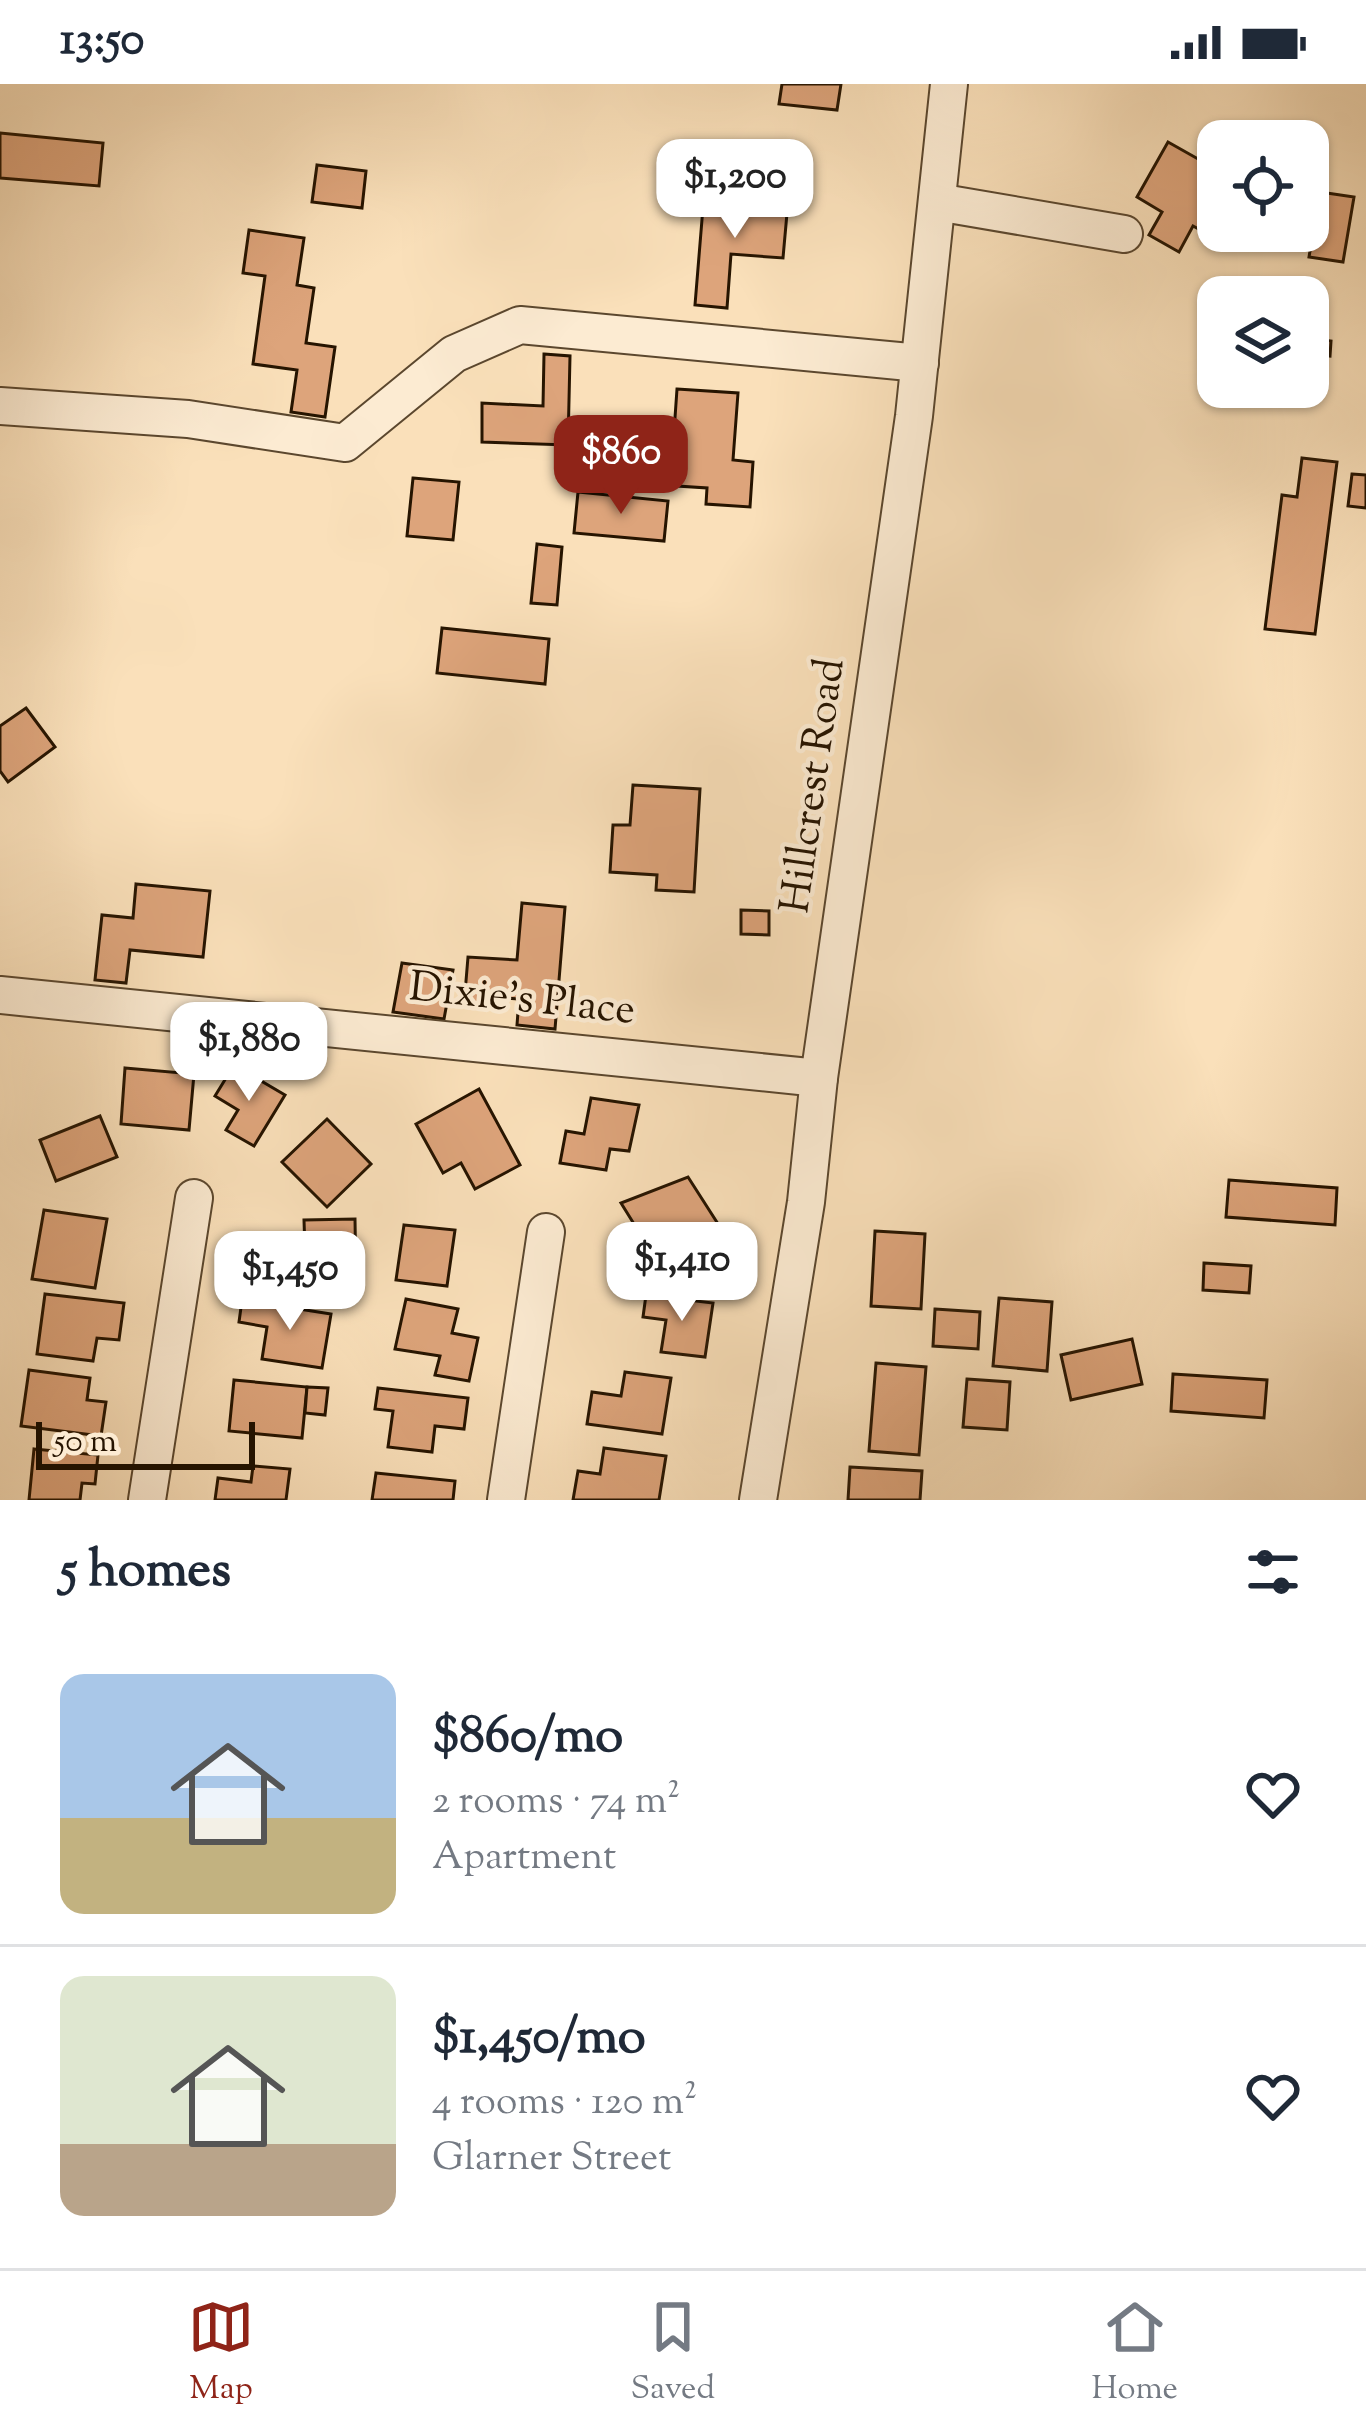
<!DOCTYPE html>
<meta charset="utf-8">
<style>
body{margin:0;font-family:"Sorts Mill Goudy",serif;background:#f2f2f3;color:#1f2937;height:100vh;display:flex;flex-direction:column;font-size:45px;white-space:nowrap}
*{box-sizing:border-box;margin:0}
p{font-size:39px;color:#747a83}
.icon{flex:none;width:66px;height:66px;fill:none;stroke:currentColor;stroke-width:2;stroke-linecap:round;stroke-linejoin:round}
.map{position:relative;height:1416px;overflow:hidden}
.details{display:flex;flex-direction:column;background:#fff;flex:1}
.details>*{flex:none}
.fabs{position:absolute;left:1197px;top:36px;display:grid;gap:24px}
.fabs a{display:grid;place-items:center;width:132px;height:132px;border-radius:24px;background:#fff;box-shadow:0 3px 9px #0004;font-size:60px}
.scale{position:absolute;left:36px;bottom:30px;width:219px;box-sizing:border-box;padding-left:12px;border:6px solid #261400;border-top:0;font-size:33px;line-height:42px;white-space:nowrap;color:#261400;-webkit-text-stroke:9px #fcebd2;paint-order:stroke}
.price{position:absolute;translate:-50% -102px;padding:0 27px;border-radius:24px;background:#fff;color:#222;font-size:39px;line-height:78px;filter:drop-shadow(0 3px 6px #0008)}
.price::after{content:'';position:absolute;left:50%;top:72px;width:36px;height:27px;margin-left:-18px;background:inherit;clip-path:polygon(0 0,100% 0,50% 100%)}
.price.on{background:#8f2418;color:#fff}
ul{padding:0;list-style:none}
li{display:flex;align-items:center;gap:36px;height:300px;padding:0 60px}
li+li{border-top:3px solid #e0e1e3}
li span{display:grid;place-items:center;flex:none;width:336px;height:240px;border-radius:24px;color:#555}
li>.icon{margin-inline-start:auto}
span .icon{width:144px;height:144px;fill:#fffc;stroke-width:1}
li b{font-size:51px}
h2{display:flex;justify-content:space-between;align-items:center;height:144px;padding:0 60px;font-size:51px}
.status{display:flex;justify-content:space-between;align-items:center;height:84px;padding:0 60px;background:#fff;direction:ltr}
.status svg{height:33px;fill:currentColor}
.tabs{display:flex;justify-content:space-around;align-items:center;height:168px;border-top:3px solid #e0e1e3;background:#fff;font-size:33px;color:#747a83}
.tabs a{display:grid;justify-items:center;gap:6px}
.tabs .on{color:#8f2418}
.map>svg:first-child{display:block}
</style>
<div class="status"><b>13:50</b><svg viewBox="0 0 49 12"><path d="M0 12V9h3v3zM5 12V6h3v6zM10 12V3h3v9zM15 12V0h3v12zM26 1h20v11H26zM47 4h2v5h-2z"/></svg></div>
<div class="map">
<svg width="1366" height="1416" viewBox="0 0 1366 1416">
<rect width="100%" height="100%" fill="#fae0ba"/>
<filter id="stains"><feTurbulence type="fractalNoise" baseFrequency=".00167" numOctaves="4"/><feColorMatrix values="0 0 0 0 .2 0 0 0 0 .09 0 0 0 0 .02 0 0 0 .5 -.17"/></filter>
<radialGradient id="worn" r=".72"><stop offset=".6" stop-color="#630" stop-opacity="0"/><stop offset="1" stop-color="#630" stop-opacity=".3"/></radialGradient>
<g fill="#dda47b" stroke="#261400" stroke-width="3">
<path d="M782 0H841L837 26 779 20Z"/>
<path d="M0 49 103 59 99 102 0 94Z"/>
<path d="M1168 58 1207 80 1218 60V147H1224L1219 156 1193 142 1179 168 1149 151 1162 128 1137 113Z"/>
<path d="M317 81 366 87 362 124 312 118Z"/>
<path d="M1320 108 1354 113 1343 178 1309 173Z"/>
<path d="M704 111 788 118 783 174 731 170 727 224 695 221Z"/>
<path d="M249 146 304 154 297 201 314 204 306 259 335 263 325 333 291 328 297 286 253 280 265 192 243 189Z"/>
<path d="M1308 254 1331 257 1330 272 1308 270Z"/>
<path d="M544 270 570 272 568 361 482 358V319L543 322Z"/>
<path d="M677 305 738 309 733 376 753 378 750 423 706 420 707 404 631 399 634 345 674 348Z"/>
<path d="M1302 374 1337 378 1315 550 1265 545 1282 411 1297 413Z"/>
<path d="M1352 390 1366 391V424L1348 422Z"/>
<path d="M413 394 459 398 453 456 407 452Z"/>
<path d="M578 408 668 417 664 457 574 449Z"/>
<path d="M537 460 562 463 557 521 531 519Z"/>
<path d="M442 544 549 555 545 600 437 589Z"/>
<path d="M26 624 55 663 8 698 0 687V642Z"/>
<path d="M633 701 700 705 694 808 656 806 657 791 610 788 613 741H630Z"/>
<path d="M136 800 210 807 203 873 130 866 126 899 95 896 102 831 133 834Z"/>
<path d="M522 819 565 823 555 945 517 941 519 915 493 913 492 923 464 921 468 873 517 876Z"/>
<path d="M741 826 769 827V851L741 850Z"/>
<path d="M402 879 453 886 444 935 393 928Z"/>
<path d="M234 981 285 1011 254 1062 226 1046 238 1026 215 1012Z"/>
<path d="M125 984 194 990 189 1046 121 1040Z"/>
<path d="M479 1005 520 1081 475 1105 461 1079 443 1089 416 1040Z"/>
<path d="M591 1014 639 1021 629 1067 610 1065 606 1086 560 1079 566 1047 584 1050Z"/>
<path d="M100 1032 117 1073 56 1097 40 1056Z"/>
<path d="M327 1035 371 1080 327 1123 282 1078Z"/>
<path d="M688 1093 720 1143 652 1169 621 1119Z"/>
<path d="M1229 1096 1337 1104 1335 1141 1226 1133Z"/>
<path d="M44 1126 107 1135 95 1204 32 1195Z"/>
<path d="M355 1135 356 1201 285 1202 284 1168 305 1167 304 1136Z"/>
<path d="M404 1141 455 1146 447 1202 396 1196Z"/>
<path d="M875 1147 925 1150 921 1225 871 1222Z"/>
<path d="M1204 1179 1251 1182 1249 1209 1203 1206Z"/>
<path d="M45 1210 124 1219 119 1256 97 1254 93 1277 37 1270Z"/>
<path d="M646 1211 713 1219 705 1273 661 1268 666 1236 643 1233Z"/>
<path d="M999 1214 1052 1218 1047 1287 993 1282Z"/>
<path d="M406 1215 458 1225 452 1249 478 1254 469 1297 435 1291 440 1272 395 1265Z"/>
<path d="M242 1216 331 1230 322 1284 262 1275 267 1243 239 1238Z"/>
<path d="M935 1225 980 1228 978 1265 933 1262Z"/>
<path d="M1132 1255 1142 1300 1071 1316 1061 1271Z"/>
<path d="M876 1279 926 1283 919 1371 869 1367Z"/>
<path d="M29 1286 90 1294 87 1316 106 1318 101 1352 21 1342Z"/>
<path d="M625 1288 671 1294 662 1350 587 1340 592 1308 621 1312Z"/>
<path d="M1173 1290 1267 1296 1264 1334 1171 1327Z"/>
<path d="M967 1295 1010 1298 1007 1346 963 1343Z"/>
<path d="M234 1296 307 1303 302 1354 229 1347Z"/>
<path d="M307 1303 328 1304 325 1331 305 1329Z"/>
<path d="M378 1304 468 1314 464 1345 435 1342 432 1368 388 1363 393 1327 375 1325Z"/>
<path d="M604 1364 666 1372 659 1416H573L578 1387 600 1390Z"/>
<path d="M34 1365 98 1371 95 1400 82 1399 80 1416H29Z"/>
<path d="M253 1382 290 1385 286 1416H215L218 1394 251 1398Z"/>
<path d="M850 1383 922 1387 920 1416H848Z"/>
<path d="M376 1389 455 1397 453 1416H372Z"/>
</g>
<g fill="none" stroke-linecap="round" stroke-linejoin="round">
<defs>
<g id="minor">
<path d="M937 118 1124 150"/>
<path d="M0 322 188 335 345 359 454 270 520 241 920 279"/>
<path d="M0 911 819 994"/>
<path d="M147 1416 194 1114"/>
<path d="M506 1416 546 1148"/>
<path d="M758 1416 806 1118 819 994 914 332 949 0"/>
</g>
</defs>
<use href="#minor" stroke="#5b472e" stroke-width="40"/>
<use href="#minor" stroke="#fcebd2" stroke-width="36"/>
</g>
<g text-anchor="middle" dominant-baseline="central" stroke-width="9" stroke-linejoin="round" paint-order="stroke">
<g font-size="42" fill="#261400" stroke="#fcebd2">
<text transform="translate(815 702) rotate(-82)">Hillcrest Road</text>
<text transform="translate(522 917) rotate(6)">Dixie's Place</text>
</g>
</g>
<rect width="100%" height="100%" filter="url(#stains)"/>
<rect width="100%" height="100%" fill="url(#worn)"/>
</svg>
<div class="fabs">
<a><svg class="icon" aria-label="locate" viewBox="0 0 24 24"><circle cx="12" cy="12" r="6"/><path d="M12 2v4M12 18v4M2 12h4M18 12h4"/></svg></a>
<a><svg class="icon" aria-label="layers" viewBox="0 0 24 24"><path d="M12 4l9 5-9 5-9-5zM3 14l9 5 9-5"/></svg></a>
</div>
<div class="scale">50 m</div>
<b class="price" style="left:735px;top:157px">$1,200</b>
<b class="price on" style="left:621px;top:433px">$860</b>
<b class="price" style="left:249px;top:1020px">$1,880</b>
<b class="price" style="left:682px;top:1240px">$1,410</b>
<b class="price" style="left:290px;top:1249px">$1,450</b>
</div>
<section class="details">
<h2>5 homes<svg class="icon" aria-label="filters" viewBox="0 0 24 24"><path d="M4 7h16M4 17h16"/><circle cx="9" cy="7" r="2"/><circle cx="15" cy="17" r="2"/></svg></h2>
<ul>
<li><span style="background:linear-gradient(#a9c7e8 60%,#c2b280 0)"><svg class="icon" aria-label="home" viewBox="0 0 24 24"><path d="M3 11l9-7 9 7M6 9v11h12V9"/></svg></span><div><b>$860/mo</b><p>2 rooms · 74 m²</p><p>Apartment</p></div><svg class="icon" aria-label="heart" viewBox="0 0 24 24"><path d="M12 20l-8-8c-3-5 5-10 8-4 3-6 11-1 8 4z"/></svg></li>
<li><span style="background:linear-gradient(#dfe7d0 70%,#b9a48a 0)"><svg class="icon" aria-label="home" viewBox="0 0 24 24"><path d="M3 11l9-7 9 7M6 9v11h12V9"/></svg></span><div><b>$1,450/mo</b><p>4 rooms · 120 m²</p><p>Glarner Street</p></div><svg class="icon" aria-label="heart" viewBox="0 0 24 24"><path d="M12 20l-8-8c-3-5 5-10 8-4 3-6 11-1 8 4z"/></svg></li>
</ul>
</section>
<nav class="tabs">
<a class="on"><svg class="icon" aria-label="map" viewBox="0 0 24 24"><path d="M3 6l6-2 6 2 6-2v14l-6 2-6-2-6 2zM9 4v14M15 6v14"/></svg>Map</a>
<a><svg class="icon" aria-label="saved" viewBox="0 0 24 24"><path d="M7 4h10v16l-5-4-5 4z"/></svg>Saved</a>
<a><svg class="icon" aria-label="home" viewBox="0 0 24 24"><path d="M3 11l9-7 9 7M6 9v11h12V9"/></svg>Home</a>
</nav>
